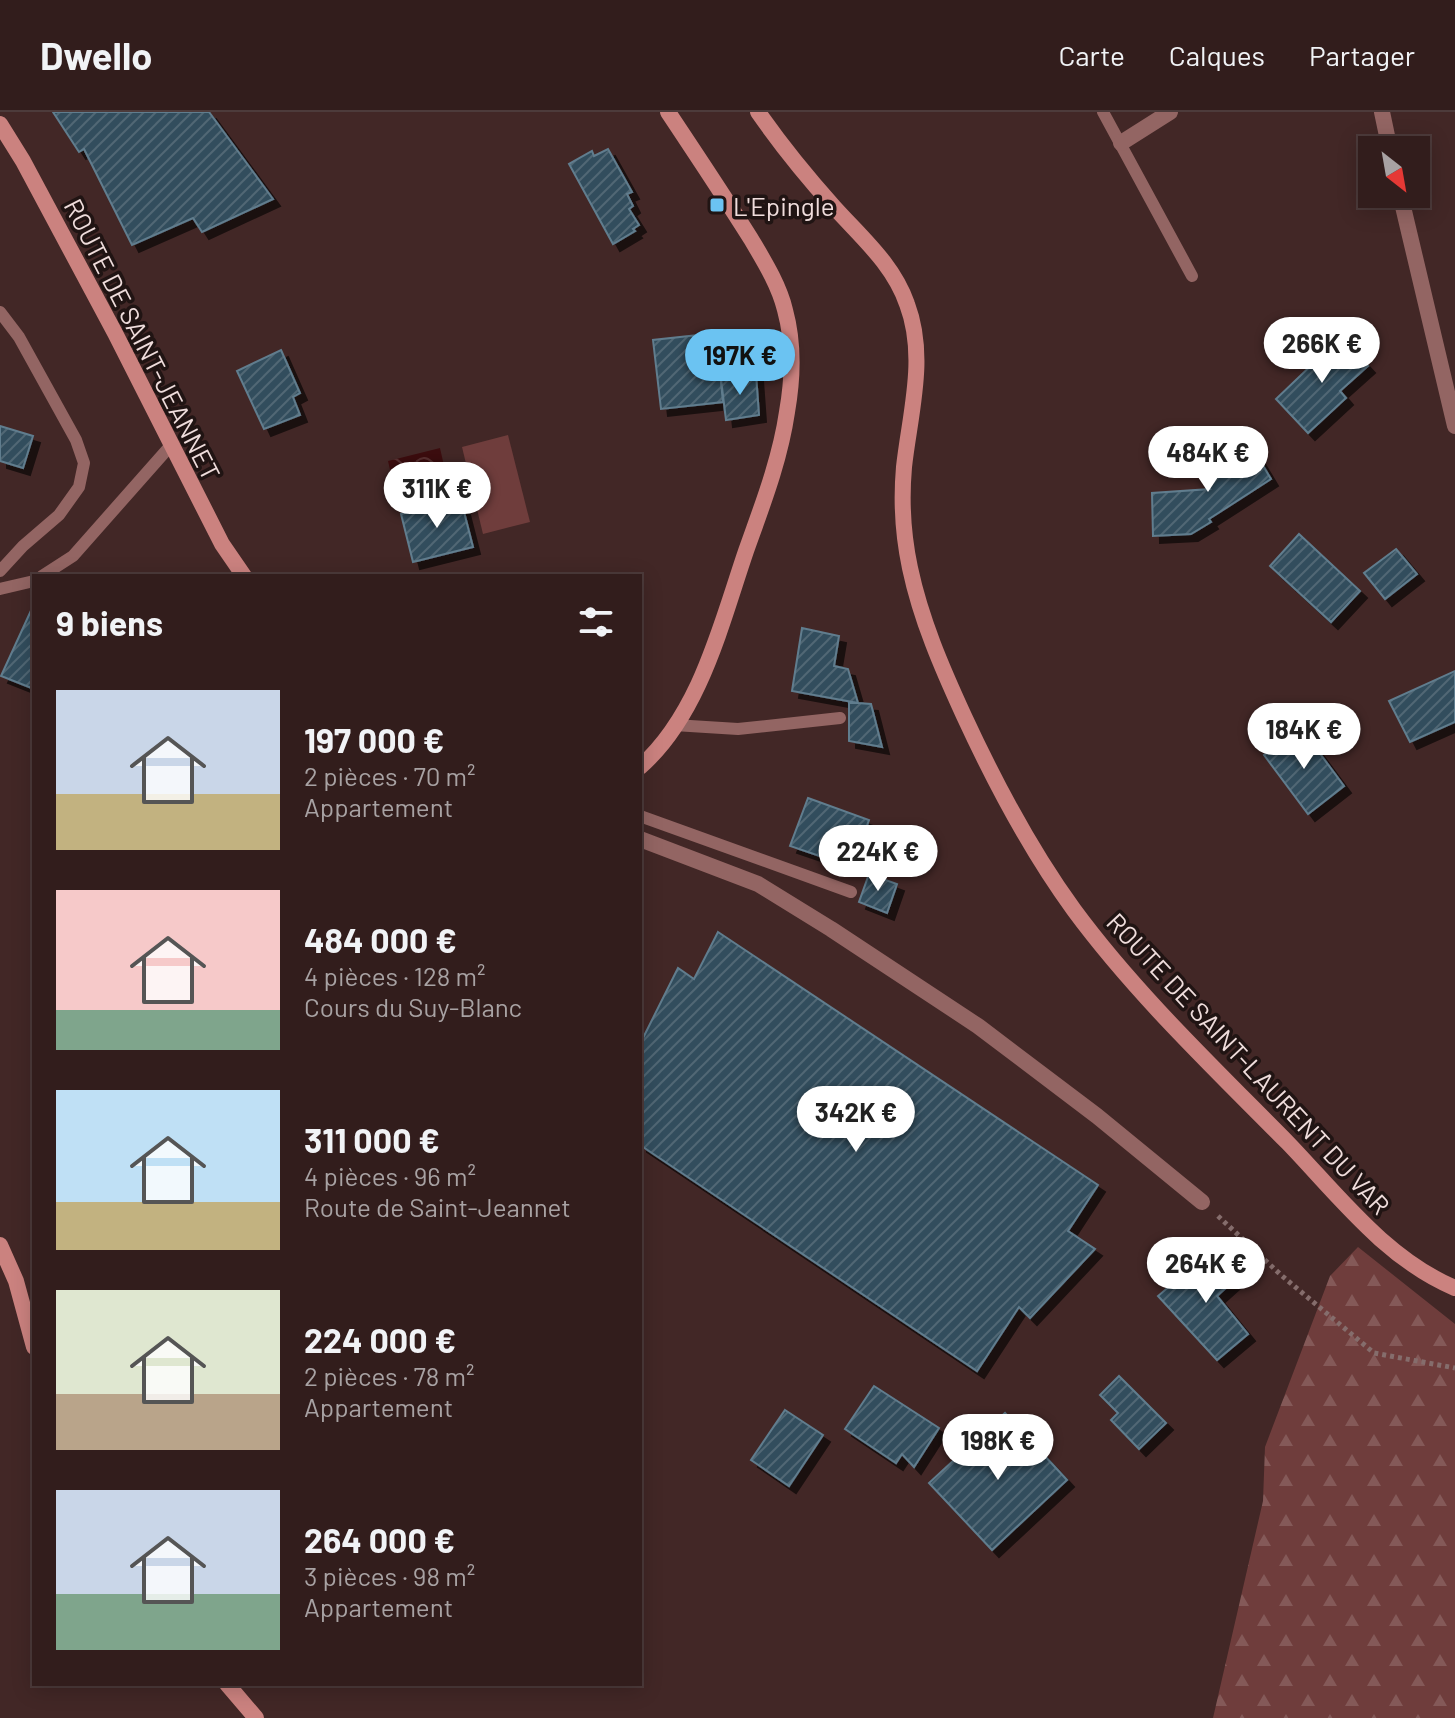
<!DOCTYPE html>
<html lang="fr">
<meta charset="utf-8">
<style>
body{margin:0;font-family:Barlow,sans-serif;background:#3d2a29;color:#f1f3f6;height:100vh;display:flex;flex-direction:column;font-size:30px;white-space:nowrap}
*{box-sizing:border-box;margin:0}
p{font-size:26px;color:#a8a2a3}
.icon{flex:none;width:44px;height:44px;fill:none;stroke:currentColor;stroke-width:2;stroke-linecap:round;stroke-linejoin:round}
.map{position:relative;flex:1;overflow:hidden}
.details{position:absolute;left:32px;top:462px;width:610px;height:1112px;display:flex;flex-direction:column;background:#321d1c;border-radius:0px;box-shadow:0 4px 20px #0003,0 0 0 2px #4d3b3b}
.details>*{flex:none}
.needle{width:52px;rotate:149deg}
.controls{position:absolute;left:1358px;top:24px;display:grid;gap:16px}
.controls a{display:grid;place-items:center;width:72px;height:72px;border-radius:0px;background:#321d1c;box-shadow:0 4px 20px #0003,0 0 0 2px #4d3b3b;font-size:40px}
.price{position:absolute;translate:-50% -68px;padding:0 18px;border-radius:28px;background:#fff;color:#222;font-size:26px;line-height:52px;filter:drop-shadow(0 2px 4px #0008)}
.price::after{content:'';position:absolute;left:50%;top:48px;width:24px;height:18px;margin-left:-12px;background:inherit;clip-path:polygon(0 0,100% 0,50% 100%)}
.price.active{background:#6bc3f2;color:#111}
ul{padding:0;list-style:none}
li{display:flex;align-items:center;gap:24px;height:200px;padding:0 24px}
li span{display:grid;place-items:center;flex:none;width:224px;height:160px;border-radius:0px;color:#555}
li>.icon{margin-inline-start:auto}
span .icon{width:96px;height:96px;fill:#fffc;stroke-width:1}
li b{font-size:34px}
h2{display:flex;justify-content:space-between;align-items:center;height:96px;padding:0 24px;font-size:34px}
header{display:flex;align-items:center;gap:48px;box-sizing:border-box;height:112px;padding:0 40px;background:#321d1c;border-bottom:2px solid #4d3b3b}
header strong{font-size:38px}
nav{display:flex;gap:44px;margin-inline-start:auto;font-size:28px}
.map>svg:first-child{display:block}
</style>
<header>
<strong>Dwello</strong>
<nav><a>Carte</a><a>Calques</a><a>Partager</a></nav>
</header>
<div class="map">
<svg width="1455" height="1606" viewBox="0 0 1455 1606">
<defs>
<pattern id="forest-firs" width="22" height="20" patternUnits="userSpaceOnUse" patternTransform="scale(2)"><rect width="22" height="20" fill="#6f3d3c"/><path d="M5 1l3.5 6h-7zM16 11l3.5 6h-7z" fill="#845958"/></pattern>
<pattern id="water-waves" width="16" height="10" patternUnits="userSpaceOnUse" patternTransform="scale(2)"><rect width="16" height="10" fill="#3b0c0e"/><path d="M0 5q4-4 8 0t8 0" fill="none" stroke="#582f30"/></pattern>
<pattern id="building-hatch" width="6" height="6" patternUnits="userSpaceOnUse" patternTransform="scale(2)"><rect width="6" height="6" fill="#334e5d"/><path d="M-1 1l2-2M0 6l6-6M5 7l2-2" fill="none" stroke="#516774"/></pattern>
<filter id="shadow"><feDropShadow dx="7" dy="7" stdDeviation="0" flood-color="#0009"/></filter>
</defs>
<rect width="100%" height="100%" fill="#422726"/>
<path fill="#6f3d3c" d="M508 323 530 410 483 422 462 335Z"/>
<path fill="url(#forest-firs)" d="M1358 1135 1455 1212V1606H1213L1263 1389 1265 1335 1330 1164Z"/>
<path fill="url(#water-waves)" d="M440 336 445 358 393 371 388 349Z"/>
<g fill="url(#building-hatch)" stroke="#617d8e" stroke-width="2" filter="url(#shadow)">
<path d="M53 0H209L273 87 202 120 193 106 132 133 84 37 79 40Z"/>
<path d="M608 37 632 80 627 82 633 94 629 97 639 113 633 117 635 119 613 132 569 52 592 39 594 44Z"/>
<path d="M716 221 723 290 661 297 653 228Z"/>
<path d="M1341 225 1368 254 1340 279 1346 286 1308 321 1276 287Z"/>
<path d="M281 238 300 281 293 285 300 303 264 317 237 259Z"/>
<path d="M756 262 759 303 726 308 721 267Z"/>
<path d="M0 314 33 324 23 356 0 349Z"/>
<path d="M1231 336 1238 347 1253 337 1271 367 1209 407 1211 410 1191 422 1153 424 1152 381 1210 377 1197 358Z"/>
<path d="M458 387 459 393 462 392 473 435 413 450 401 402Z"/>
<path d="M1299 422 1360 479 1331 510 1270 454Z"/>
<path d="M1396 437 1417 462 1385 487 1364 461Z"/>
<path d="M34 492V577L1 564Z"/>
<path d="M802 516 839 524 834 554 848 557 858 591 871 592 882 635 849 629V591H858L792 579Z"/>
<path d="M1455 559V610L1410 630 1389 589Z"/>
<path d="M1301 616 1344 674 1308 702 1264 643Z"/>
<path d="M808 686 869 708 852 755 790 734Z"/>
<path d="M869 762 897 772 887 801 859 790Z"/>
<path d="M718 820 1098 1073 1068 1119 1095 1137 1030 1206 1019 1195 977 1259 640 1033V932L678 856 694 867Z"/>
<path d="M1211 1139 1236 1167 1217 1184 1248 1222 1217 1248 1158 1184Z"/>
<path d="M1119 1264 1166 1311 1139 1337 1111 1308 1118 1301 1100 1283Z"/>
<path d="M874 1274 939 1316 914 1355 902 1342 896 1351 845 1317Z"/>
<path d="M785 1298 823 1323 789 1374 751 1348Z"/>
<path d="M1005 1301 1067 1368 992 1438 929 1371Z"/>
</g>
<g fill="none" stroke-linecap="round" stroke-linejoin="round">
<path stroke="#856d6c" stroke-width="5" stroke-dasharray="4 4" stroke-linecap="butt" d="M1218 1104 1281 1163 1374 1241 1455 1256"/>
<g stroke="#936563" stroke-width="12">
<path d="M1103 0 1192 164"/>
<path d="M0 200 19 225 76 328 84 351 79 375 59 403 23 434 0 459"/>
<path d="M42 464 73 444 172 332"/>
<path d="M0 477 34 469"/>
<path d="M674 613 738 617 840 606"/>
<path d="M640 704 851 780"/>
</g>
<g stroke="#936563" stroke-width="16">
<path d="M1382 0 1390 38"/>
<path d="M1121 31 1170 0"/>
<path d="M1400 82 1455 314"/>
<path d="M640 727 758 772 831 817 978 914 1097 1004 1202 1090"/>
</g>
<g stroke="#cb827f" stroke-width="16">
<path d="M758 0C781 33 807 65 834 95 862 126 893 152 907 192 927 245 910 301 904 355 901 389 903 423 910 456 921 508 942 556 964 604 995 671 1030 738 1074 798 1136 882 1214 956 1288 1031 1338 1083 1386 1147 1455 1176"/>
<path d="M0 12 23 49 115 221 222 432 244 464"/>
<path d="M640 655C700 602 721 512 746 439 762 394 780 348 787 300 793 266 794 231 785 198 779 173 764 149 751 127 724 84 696 42 668 0"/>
<path d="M0 1133 16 1169 34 1235"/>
<path d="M227 1572 256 1606"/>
</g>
</g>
<rect fill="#6bc3f2" stroke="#201413" stroke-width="3" x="709" y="85" width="16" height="16" rx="4"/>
<g text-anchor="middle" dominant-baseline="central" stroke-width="7" stroke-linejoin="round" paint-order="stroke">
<g font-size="26" fill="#efdddc" stroke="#201413" text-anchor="start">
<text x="733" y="93">L'Epingle</text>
</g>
<g font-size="26" fill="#efdddc" stroke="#201413">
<text transform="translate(143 227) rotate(63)">ROUTE DE SAINT-JEANNET</text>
<text transform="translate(1249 951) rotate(47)">ROUTE DE SAINT-LAURENT DU VAR</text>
</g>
</g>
</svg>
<div class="controls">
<a><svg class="needle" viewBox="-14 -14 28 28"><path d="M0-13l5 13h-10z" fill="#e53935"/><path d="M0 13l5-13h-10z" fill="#a8a2a3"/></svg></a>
</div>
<b class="price" style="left:1322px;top:273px">266K €</b>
<b class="price active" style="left:740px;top:285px">197K €</b>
<b class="price" style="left:1208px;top:382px">484K €</b>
<b class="price" style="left:437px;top:418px">311K €</b>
<b class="price" style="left:1304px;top:659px">184K €</b>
<b class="price" style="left:878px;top:781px">224K €</b>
<b class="price" style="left:856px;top:1042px">342K €</b>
<b class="price" style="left:1206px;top:1193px">264K €</b>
<b class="price" style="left:998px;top:1370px">198K €</b>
<section class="details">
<h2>9 biens<svg class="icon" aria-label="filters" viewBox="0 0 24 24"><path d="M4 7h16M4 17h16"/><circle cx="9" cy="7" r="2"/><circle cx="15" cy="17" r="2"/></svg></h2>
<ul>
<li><span style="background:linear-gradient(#c9d6e8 65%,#c2b280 0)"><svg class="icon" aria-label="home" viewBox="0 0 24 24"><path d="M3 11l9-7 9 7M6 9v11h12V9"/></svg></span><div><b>197 000 €</b><p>2 pièces · 70 m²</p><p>Appartement</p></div></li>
<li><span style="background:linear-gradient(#f6c9c9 75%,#7fa58c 0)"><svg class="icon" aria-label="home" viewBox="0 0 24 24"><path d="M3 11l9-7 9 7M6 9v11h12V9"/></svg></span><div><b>484 000 €</b><p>4 pièces · 128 m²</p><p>Cours du Suy-Blanc</p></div></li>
<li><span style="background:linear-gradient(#bfe0f5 70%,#c2b280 0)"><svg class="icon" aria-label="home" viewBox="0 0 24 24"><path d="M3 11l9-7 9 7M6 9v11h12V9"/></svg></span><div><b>311 000 €</b><p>4 pièces · 96 m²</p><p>Route de Saint-Jeannet</p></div></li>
<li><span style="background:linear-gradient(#dfe7d0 65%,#b9a48a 0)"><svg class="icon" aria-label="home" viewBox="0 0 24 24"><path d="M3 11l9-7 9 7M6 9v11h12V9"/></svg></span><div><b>224 000 €</b><p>2 pièces · 78 m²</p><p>Appartement</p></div></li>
<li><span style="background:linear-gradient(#c9d6e8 65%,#7fa58c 0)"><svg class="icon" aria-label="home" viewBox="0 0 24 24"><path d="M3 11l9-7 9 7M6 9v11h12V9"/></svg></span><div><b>264 000 €</b><p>3 pièces · 98 m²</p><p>Appartement</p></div></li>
</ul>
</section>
</div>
